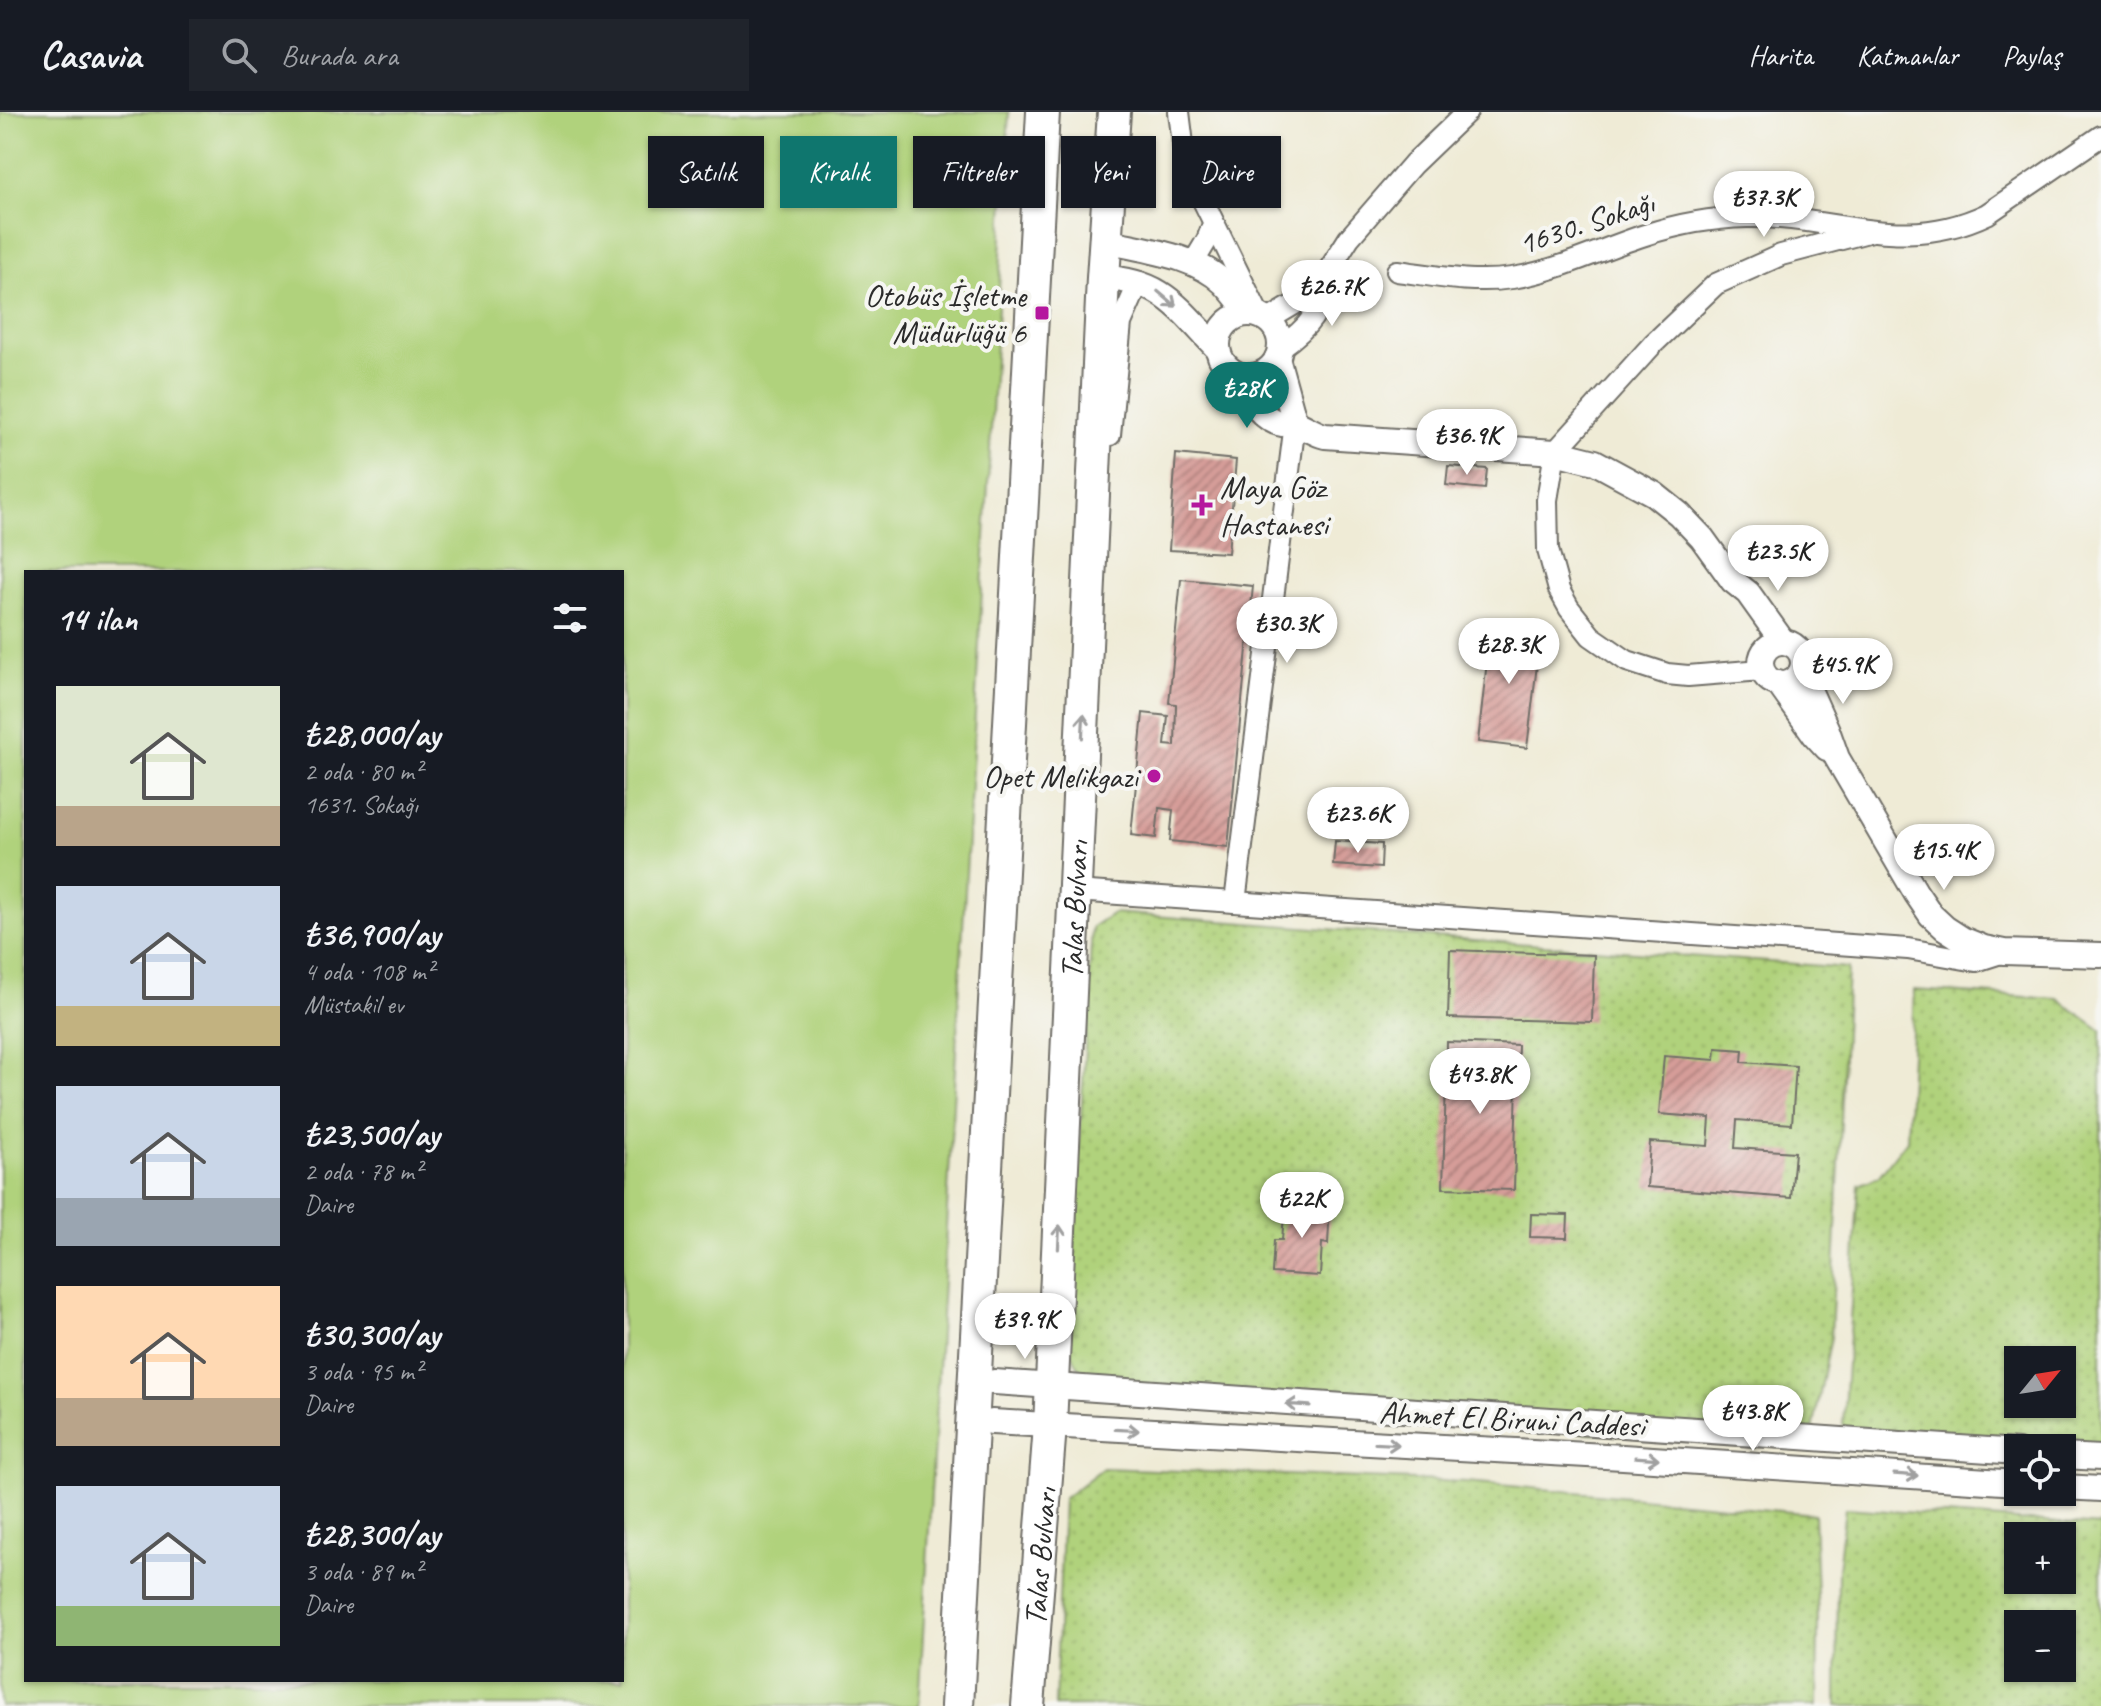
<!DOCTYPE html>
<html lang="tr">
<meta charset="utf-8">
<style>
body{margin:0;font-family:Caveat,sans-serif;background:#20242c;color:#f1f3f6;height:100vh;display:flex;flex-direction:column;font-size:30px;white-space:nowrap}
*{box-sizing:border-box;margin:0}
p{font-size:26px;color:#9ea1a6}
.icon{flex:none;width:44px;height:44px;fill:none;stroke:currentColor;stroke-width:2;stroke-linecap:round;stroke-linejoin:round}
.map{position:relative;flex:1;overflow:hidden}
.side{position:absolute;left:24px;top:458px;width:600px;height:1112px;display:flex;flex-direction:column;background:#171b24;border-radius:0px;box-shadow:0 2px 6px #0004}
.side>*{flex:none}
.banner{position:absolute;left:648px;top:24px;width:760px;height:72px;display:flex;gap:16px}
.needle{width:52px;rotate:60deg}
.fabs{position:absolute;left:2004px;top:1234px;display:grid;gap:16px}
.fabs a{display:grid;place-items:center;width:72px;height:72px;border-radius:0px;background:#171b24;box-shadow:0 2px 6px #0004;font-size:40px}
.price{position:absolute;translate:-50% -68px;padding:0 18px;border-radius:28px;background:#fff;color:#222;font-size:26px;line-height:52px;filter:drop-shadow(0 2px 4px #0008)}
.price::after{content:'';position:absolute;left:50%;top:48px;width:24px;height:18px;margin-left:-12px;background:inherit;clip-path:polygon(0 0,100% 0,50% 100%)}
.price.on{background:#0f766e;color:#fff}
ul{padding:0;list-style:none}
li{display:flex;align-items:center;gap:24px;height:200px;padding:0 32px}
li span{display:grid;place-items:center;flex:none;width:224px;height:160px;border-radius:0px;color:#555}
li>.icon{margin-inline-start:auto}
span .icon{width:96px;height:96px;fill:#fffc;stroke-width:1}
li b{font-size:34px}
h2{display:flex;justify-content:space-between;align-items:center;height:96px;padding:0 32px;font-size:34px}
.pill{padding:0 28px;border-radius:0px;background:#171b24;box-shadow:0 2px 6px #0004;font-size:28px;line-height:72px}
.pill.on{background:#0f766e;color:#fff}
header{display:flex;align-items:center;gap:48px;box-sizing:border-box;height:112px;padding:0 40px;background:#171b24;border-bottom:2px solid #363941}
header strong{font-size:38px}
nav{display:flex;gap:44px;margin-inline-start:auto;font-size:28px}
.search{width:560px;height:72px;background:#20242c;display:flex;align-items:center;gap:20px;box-sizing:border-box;padding:0 28px;border-radius:0px;color:#9ea1a6;font-size:30px}
.map>svg:first-child{display:block}
</style>
<header>
<strong>Casavia</strong>
<div class="search"><svg class="icon" aria-label="search" viewBox="0 0 24 24"><circle cx="10" cy="10" r="6"/><path d="M15 15l6 6"/></svg>Burada ara</div>
<nav><a>Harita</a><a>Katmanlar</a><a>Paylaş</a></nav>
</header>
<div class="map">
<svg width="2101" height="1594" viewBox="0 0 2101 1594">
<defs>
<pattern id="grass-dots" width="8" height="8" patternUnits="userSpaceOnUse" patternTransform="scale(2)"><rect width="8" height="8" fill="#b0d27b"/><path d="M2 2h.1M6 6h.1" fill="none" stroke="#98b46a" stroke-width="1.8" stroke-linecap="round"/></pattern>
<pattern id="building-hatch" width="6" height="6" patternUnits="userSpaceOnUse" patternTransform="scale(2)"><rect width="6" height="6" fill="#d69d99"/><path d="M-1 1l2-2M0 6l6-6M5 7l2-2" fill="none" stroke="#ae807d"/></pattern>
</defs>
<rect width="100%" height="100%" fill="#f6f6f2"/>
<filter id="ink" filterUnits="userSpaceOnUse"><feTurbulence type="fractalNoise" baseFrequency=".0125" numOctaves="2"/><feDisplacementMap in="SourceGraphic" scale="16" xChannelSelector="R" yChannelSelector="G"/><feConvolveMatrix kernelMatrix="1 2 1 2 8 2 1 2 1" color-interpolation-filters="sRGB"/></filter>
<filter id="wash" filterUnits="userSpaceOnUse"><feTurbulence type="fractalNoise" baseFrequency=".006" numOctaves="4" result="noise"/><feDisplacementMap in="SourceGraphic" scale="32" xChannelSelector="R" yChannelSelector="G"/><feGaussianBlur stdDeviation="1.8" result="paint"/><feColorMatrix in="noise" values="0 0 0 0 0 0 0 0 0 0 0 0 0 0 0 0 0 1.4 0 .05"/><feComposite in="paint" operator="in"/></filter>
<g filter="url(#wash)">
<rect width="100%" height="100%" fill="#efebd6"/>
<g fill="url(#grass-dots)" stroke="#6e7e53" stroke-width="2" fill-rule="evenodd">
<path d="M1113 801 1848 856 1831 1225 1812 1323 1798 1331 1483 1316 1482 1303 1131 1292C1092 1279 1081 1269 1068 1230L1092 815Z"/>
<path d="M1914 878 2058 887 2101 918V1354L2062 1336 1859 1335 1843 1312 1859 1073 1878 1065 1907 1028ZM2018 1248H2062V1292H2018Z"/>
<path d="M1103 1356 1467 1370 1814 1402 1818 1511 1817 1594H1055L1063 1387Z"/>
<path d="M1845 1396 2101 1414V1594H1837L1838 1458ZM2018 1424H2062V1468H2018ZM2018 1512H2062V1556H2018Z"/>
</g>
<path fill="#b0d27b" stroke="#6e7e53" stroke-width="2" fill-rule="evenodd" d="M0 0H1009L919 1594H0ZM26 460H622V1568H26Z"/>
<g id="blocks">
<g fill="url(#building-hatch)">
<path d="M1176 342 1236 348 1228 441 1169 438Z"/>
<path d="M1448 354 1487 357 1485 377 1446 373Z"/>
<path d="M1181 467 1253 474 1228 735 1170 729 1173 698 1159 696 1156 726 1131 723 1143 601 1168 604 1165 633 1175 634 1176 592 1169 591Z"/>
<path d="M1491 513 1541 519 1527 636 1478 630Z"/>
<path d="M1335 729 1382 732 1381 756 1333 753Z"/>
<path d="M1450 838 1594 843 1592 910 1448 906Z"/>
<path d="M1447 930 1518 933 1514 1078 1443 1076Z"/>
<path d="M1716 936 1743 938 1742 950 1796 954 1792 1012 1737 1008 1735 1036 1795 1040 1791 1086 1647 1075 1650 1030 1708 1034 1710 1006 1659 1002 1664 944 1715 948Z"/>
<path d="M1285 1091 1330 1094 1328 1132 1322 1131 1320 1164 1272 1161 1274 1128H1282Z"/>
<path d="M1531 1102 1568 1103 1567 1126 1530 1125Z"/>
</g>
</g>
</g>
<g filter="url(#ink)">
<use href="#blocks" fill-opacity="0" stroke="#706e67" stroke-width="2"/>
<g fill="none" stroke-linecap="round" stroke-linejoin="round">
<defs>
<g id="minor">
<path d="M1179 0 1184 40 1191 64 1259 203"/>
<path d="M1192 153 1207 128 1213 112"/>
<path d="M1397 159C1435 164 1474 172 1512 166 1558 159 1601 137 1645 123 1678 112 1712 106 1747 105 1835 103 1901 143 1987 102L2101 24"/>
<path d="M1268 208 1293 193 1311 172 1325 164 1349 126 1413 52 1467 0"/>
<path d="M1280 236C1308 216 1323 200 1325 164"/>
<path d="M1110 323 1121 211 1139 170"/>
<path d="M1762 558 1688 564 1667 562 1627 549 1591 524 1569 496 1559 478 1548 438 1547 388 1555 340 1653 232 1716 172 1781 143 1872 119"/>
<path d="M1075 779 1908 837 1976 849 2004 840"/>
<path d="M1235 790 1295 311"/>
</g>
<g id="tertiary">
<path d="M1106 129C1144 138 1195 143 1224 171 1233 180 1241 191 1248 201"/>
<path d="M1103 166C1163 168 1178 196 1217 236"/>
<circle cx="1249" cy="233" r="31"/>
<path d="M1277 246 1295 311"/>
<path d="M1234 261C1245 278 1259 308 1282 312 1286 312 1292 310 1295 311 1305 314 1313 321 1325 324L1555 340 1595 350 1654 382 1679 402 1702 426 1733 469 1748 481 1783 530"/>
<circle cx="1782" cy="551" r="21"/>
<path d="M1801 560 1827 618 1837 646 1916 781 1931 803 1945 816 1962 827 1984 836 2004 840 2101 843"/>
<path d="M1778 571 1815 623 1827 636"/>
<path d="M994 1270 2018 1340"/>
<path d="M992 1310 1623 1345 2018 1371"/>
<path d="M2062 1344 2101 1346"/>
<path d="M2062 1375 2101 1377"/>
</g>
<g id="primary">
<path d="M957 1594 1043 0"/>
<path id="s1" d="M1028 1594 1050 1314 1103 166 1114 0"/>
</g>
</defs>
<use href="#minor" stroke="#706e67" stroke-width="24"/>
<use href="#tertiary" stroke="#706e67" stroke-width="28"/>
<use href="#primary" stroke="#706e67" stroke-width="36"/>
<use href="#minor" stroke="#fff" stroke-width="20"/>
<use href="#tertiary" stroke="#fff" stroke-width="24"/>
<use href="#primary" stroke="#fff" stroke-width="32"/>
</g>
<defs><path id="oneway-shaft" d="M-6 0H5M1.5-3L5.5 0L1.5 3" fill="none" stroke-width="1.6" stroke-linecap="round" stroke-linejoin="round" transform="scale(2)"/></defs>
<g stroke="#a0a0a0">
<use href="#oneway-shaft" transform="translate(1167 187) rotate(40)"/>
<use href="#oneway-shaft" transform="translate(1083 614) rotate(-87)"/>
<use href="#oneway-shaft" transform="translate(1059 1125) rotate(-87)"/>
<use href="#oneway-shaft" transform="translate(1298 1293) rotate(-176)"/>
<use href="#oneway-shaft" transform="translate(1127 1318) rotate(3)"/>
<use href="#oneway-shaft" transform="translate(1387 1332) rotate(3)"/>
<use href="#oneway-shaft" transform="translate(1647 1346) rotate(4)"/>
<use href="#oneway-shaft" transform="translate(1906 1363) rotate(4)"/>
</g>
</g>
<g fill="#b5179e" stroke="#f6f6f2" stroke-width="3">
<rect x="1034" y="193" width="16" height="16" rx="4"/>
<path d="M1198 381h8v8h8v8h-8v8h-8v-8h-8v-8h8z"/>
<circle cx="1154" cy="664" r="8"/>
</g>
<g text-anchor="middle" dominant-baseline="central" stroke-width="8" stroke-linejoin="round" paint-order="stroke">
<g font-size="32" fill="#2b2b2b" stroke="#f6f6f2">
<text transform="translate(1586 111) rotate(-18)">1630. Sokağı</text>
<text stroke="none"><textPath href="#s1" startOffset="798">Talas Bulvarı</textPath></text>
<text transform="translate(1512 1307) rotate(3)">Ahmet El Biruni Caddesi</text>
<text stroke="none"><textPath href="#s1" startOffset="150">Talas Bulvarı</textPath></text>
</g>
<g font-size="32" fill="#2b2b2b" stroke="#f6f6f2" text-anchor="end">
<text x="1026" y="183">Otobüs İşletme<tspan x="1026" dy="37">Müdürlüğü 6</tspan></text>
<text x="1220" y="375" text-anchor="start">Maya Göz<tspan x="1220" dy="37">Hastanesi</tspan></text>
<text x="1138" y="664">Opet Melikgazi</text>
</g>
</g>
</svg>
<div class="fabs">
<a><svg class="needle" viewBox="-14 -14 28 28"><path d="M0-13l5 13h-10z" fill="#e53935"/><path d="M0 13l5-13h-10z" fill="#9ea1a6"/></svg></a>
<a><svg class="icon" aria-label="locate" viewBox="0 0 24 24"><circle cx="12" cy="12" r="6"/><path d="M12 2v4M12 18v4M2 12h4M18 12h4"/></svg></a>
<a>+</a>
<a>−</a>
</div>
<b class="price" style="left:1764px;top:127px">₺37.3K</b>
<b class="price" style="left:1332px;top:216px">₺26.7K</b>
<b class="price on" style="left:1247px;top:318px">₺28K</b>
<b class="price" style="left:1467px;top:365px">₺36.9K</b>
<b class="price" style="left:1778px;top:481px">₺23.5K</b>
<b class="price" style="left:1287px;top:553px">₺30.3K</b>
<b class="price" style="left:1509px;top:574px">₺28.3K</b>
<b class="price" style="left:1843px;top:594px">₺45.9K</b>
<b class="price" style="left:1358px;top:743px">₺23.6K</b>
<b class="price" style="left:1944px;top:780px">₺15.4K</b>
<b class="price" style="left:1480px;top:1004px">₺43.8K</b>
<b class="price" style="left:1302px;top:1128px">₺22K</b>
<b class="price" style="left:1025px;top:1249px">₺39.9K</b>
<b class="price" style="left:1753px;top:1341px">₺43.8K</b>
<div class="banner">
<a class="pill">Satılık</a>
<a class="pill on">Kiralık</a>
<a class="pill">Filtreler</a>
<a class="pill">Yeni</a>
<a class="pill">Daire</a>
</div>
<section class="side">
<h2>14 ilan<svg class="icon" aria-label="filters" viewBox="0 0 24 24"><path d="M4 7h16M4 17h16"/><circle cx="9" cy="7" r="2"/><circle cx="15" cy="17" r="2"/></svg></h2>
<ul>
<li><span style="background:linear-gradient(#dfe7d0 75%,#b9a48a 0)"><svg class="icon" aria-label="home" viewBox="0 0 24 24"><path d="M3 11l9-7 9 7M6 9v11h12V9"/></svg></span><div><b>₺28,000/ay</b><p>2 oda · 80 m²</p><p>1631. Sokağı</p></div></li>
<li><span style="background:linear-gradient(#c9d6e8 75%,#c2b280 0)"><svg class="icon" aria-label="home" viewBox="0 0 24 24"><path d="M3 11l9-7 9 7M6 9v11h12V9"/></svg></span><div><b>₺36,900/ay</b><p>4 oda · 108 m²</p><p>Müstakil ev</p></div></li>
<li><span style="background:linear-gradient(#c9d6e8 70%,#9aa5b1 0)"><svg class="icon" aria-label="home" viewBox="0 0 24 24"><path d="M3 11l9-7 9 7M6 9v11h12V9"/></svg></span><div><b>₺23,500/ay</b><p>2 oda · 78 m²</p><p>Daire</p></div></li>
<li><span style="background:linear-gradient(#ffd9b3 70%,#b9a48a 0)"><svg class="icon" aria-label="home" viewBox="0 0 24 24"><path d="M3 11l9-7 9 7M6 9v11h12V9"/></svg></span><div><b>₺30,300/ay</b><p>3 oda · 95 m²</p><p>Daire</p></div></li>
<li><span style="background:linear-gradient(#c9d6e8 75%,#8fb573 0)"><svg class="icon" aria-label="home" viewBox="0 0 24 24"><path d="M3 11l9-7 9 7M6 9v11h12V9"/></svg></span><div><b>₺28,300/ay</b><p>3 oda · 89 m²</p><p>Daire</p></div></li>
</ul>
</section>
</div>
